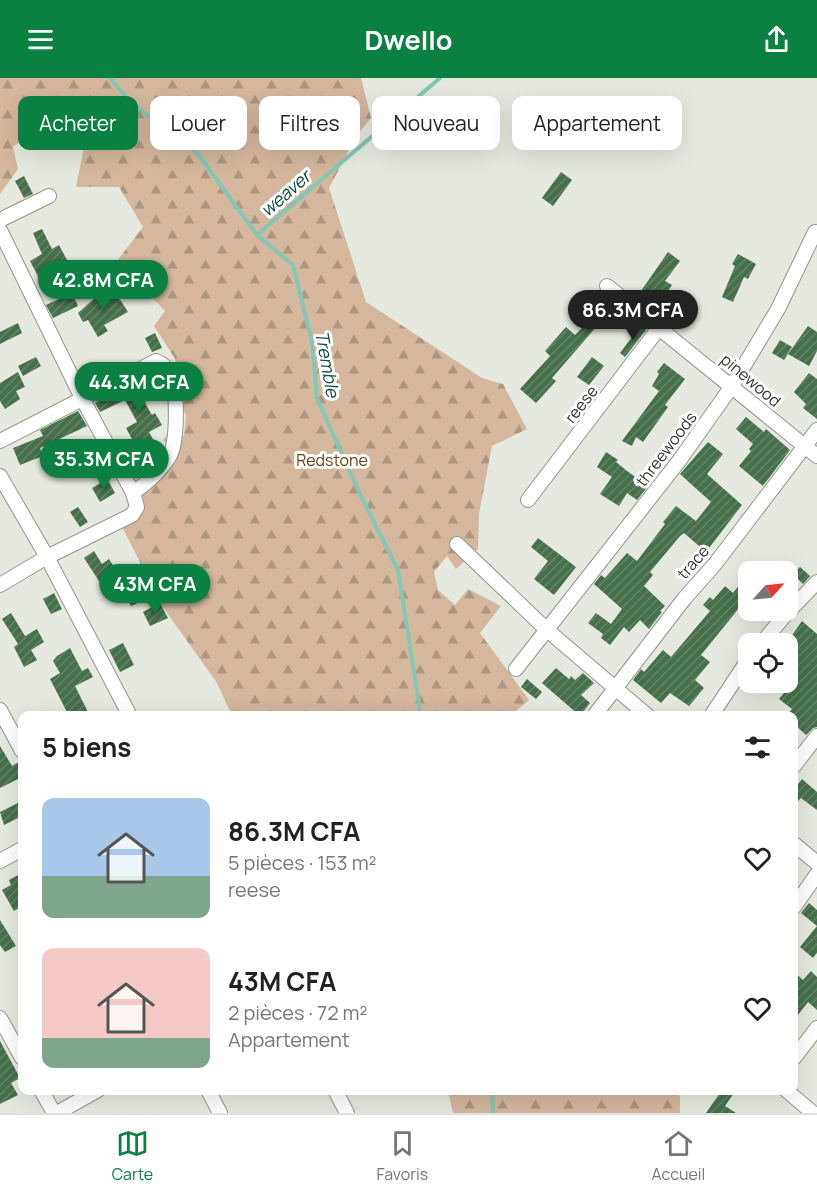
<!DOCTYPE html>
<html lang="fr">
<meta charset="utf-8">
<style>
body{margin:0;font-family:Manrope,sans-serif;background:#f2f2f2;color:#222;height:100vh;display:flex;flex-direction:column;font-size:22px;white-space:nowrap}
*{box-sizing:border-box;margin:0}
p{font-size:20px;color:#767676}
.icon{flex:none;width:33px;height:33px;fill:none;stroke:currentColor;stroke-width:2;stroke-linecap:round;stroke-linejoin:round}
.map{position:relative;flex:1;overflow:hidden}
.details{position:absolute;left:18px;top:633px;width:780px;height:384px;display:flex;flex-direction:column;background:#fff;border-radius:12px;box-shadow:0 6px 24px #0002}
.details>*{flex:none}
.hud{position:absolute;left:18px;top:18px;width:782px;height:54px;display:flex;gap:12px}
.needle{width:39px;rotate:63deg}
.fabs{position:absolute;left:738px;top:483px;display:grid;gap:12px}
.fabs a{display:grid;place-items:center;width:60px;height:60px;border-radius:12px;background:#fff;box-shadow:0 6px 24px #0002;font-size:30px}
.price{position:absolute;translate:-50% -51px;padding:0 14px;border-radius:21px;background:#0b8043;color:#fff;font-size:20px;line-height:39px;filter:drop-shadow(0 2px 3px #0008)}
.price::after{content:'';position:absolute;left:50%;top:36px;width:18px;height:14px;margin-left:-9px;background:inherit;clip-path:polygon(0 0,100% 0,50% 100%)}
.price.current{background:#222;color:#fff}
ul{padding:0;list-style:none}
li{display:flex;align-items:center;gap:18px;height:150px;padding:0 24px}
li span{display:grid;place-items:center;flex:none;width:168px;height:120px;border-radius:12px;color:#555}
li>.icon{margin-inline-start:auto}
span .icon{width:72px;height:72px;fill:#fffc;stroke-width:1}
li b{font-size:26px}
h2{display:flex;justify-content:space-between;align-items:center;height:72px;padding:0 24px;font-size:26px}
.tag{padding:0 21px;border-radius:12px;background:#fff;box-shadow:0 6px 24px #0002;font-size:21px;line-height:54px}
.tag.current{background:#0b8043;color:#fff}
header{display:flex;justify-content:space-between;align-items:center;height:78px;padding:0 24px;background:#0b8043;color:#fff;font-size:27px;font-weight:700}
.tab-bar{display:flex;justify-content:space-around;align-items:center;height:84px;border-top:2px solid #e0e0e0;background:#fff;font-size:16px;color:#767676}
.tab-bar a{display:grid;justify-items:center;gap:3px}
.tab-bar .current{color:#0b8043}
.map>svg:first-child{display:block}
</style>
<header><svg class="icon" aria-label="menu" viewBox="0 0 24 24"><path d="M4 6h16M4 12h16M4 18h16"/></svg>Dwello<svg class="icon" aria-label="share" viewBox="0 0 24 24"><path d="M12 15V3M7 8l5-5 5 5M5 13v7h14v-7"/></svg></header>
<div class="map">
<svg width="817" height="1035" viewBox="0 0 817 1035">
<defs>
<pattern id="forest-firs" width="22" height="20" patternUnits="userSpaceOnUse" patternTransform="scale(1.5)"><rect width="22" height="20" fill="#d4b79d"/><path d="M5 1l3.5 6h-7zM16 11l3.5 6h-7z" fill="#ad9681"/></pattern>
<pattern id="building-hatch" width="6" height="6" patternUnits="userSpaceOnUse" patternTransform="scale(1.5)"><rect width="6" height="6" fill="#45704b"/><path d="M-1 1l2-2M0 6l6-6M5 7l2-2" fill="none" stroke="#648468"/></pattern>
</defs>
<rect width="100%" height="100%" fill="#e6e9df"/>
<g fill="url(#forest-firs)">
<path d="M0 0H361L371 40 357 57 329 110 366 224 482 300 503 306 527 351 492 368 479 436 478 471 456 491 447 478 434 494 438 512 455 527 468 511 501 528 480 555 529 622 511 637H232L217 605 163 529 118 441 175 375 163 362 173 350 184 358 186 337 181 328 189 315 174 279 154 248 165 233 144 211 118 204 117 183 143 149 119 109H76L87 54 68 28 13 69 18 91 0 116Z"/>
<path d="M448 1013H677L680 1019V1035H453Z"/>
</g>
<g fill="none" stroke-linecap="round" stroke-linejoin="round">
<g stroke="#82c7b5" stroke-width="4">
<path d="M110 0 130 24 198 76 257 157 293 187 312 264 317 320 358 412 398 492 421 638"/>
<path d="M257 157 440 0"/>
<path d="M492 1012 493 1035"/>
</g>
</g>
<g fill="url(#building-hatch)">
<path d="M561 94 572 102 553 128 542 120Z"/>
<path d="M24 98 33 116 24 120 15 103Z"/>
<path d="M42 151 52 171 59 167 68 184 39 200 30 183 42 176 33 155Z"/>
<path d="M668 174 680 183 665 203 672 207 659 226 641 213Z"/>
<path d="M738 176 756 186 748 201 744 199 733 224 722 219 735 188 732 186Z"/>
<path d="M107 209 121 223 128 234 104 247 108 253 98 259 88 242 83 244 78 235Z"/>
<path d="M72 215 78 228 53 240 46 227Z"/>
<path d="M604 228 610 233 552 300 556 303 536 325 520 311 550 278 545 273 566 249 575 257Z"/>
<path d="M18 245 22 255 0 266V254Z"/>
<path d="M641 247 646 252 625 279 620 275Z"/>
<path d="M808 248 817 254V273L809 288 788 276Z"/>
<path d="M155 255 162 270 152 274 145 260Z"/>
<path d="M780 262 792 269 784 282 772 275Z"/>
<path d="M36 279 41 288 23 298 18 288Z"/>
<path d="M592 279 604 288 589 307 577 299Z"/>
<path d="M664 285 685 301 665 327 668 329 643 364 636 359 632 368 622 363 659 313 652 308 659 296 657 294Z"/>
<path d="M18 294 25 309 16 313 20 321 5 331 0 323V305Z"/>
<path d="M158 294 162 299 165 310 142 320 152 337 155 335 162 347 149 354 160 374 144 383 126 350 137 344 125 322 100 334 95 325 116 314 117 315 129 311 139 305 138 303Z"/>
<path d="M809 295 817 301V341L803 330 806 326 794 314Z"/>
<path d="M78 333 87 348 40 370 43 378 20 387 13 370 43 358 40 352Z"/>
<path d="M746 339 764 354 766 351 790 372 763 408 739 388 751 373 749 371 753 366 736 351Z"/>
<path d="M708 364 723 376 707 396 742 427 706 474 684 455 680 458 650 494 653 497 644 508 665 528 660 533 662 534 649 551 640 542 629 554 624 549 610 567 601 560 603 556 588 545 596 535 611 546 622 531 594 506 601 497 605 500 627 475 637 483 665 446 663 444 676 428 696 443 711 424 680 396Z"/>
<path d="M82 374 85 383 63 392 59 383Z"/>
<path d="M606 374 618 382 616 384 627 393 648 408 637 422 627 415 619 428 600 416 612 399 597 389Z"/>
<path d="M107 401 115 415 100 424 92 410Z"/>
<path d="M78 429 88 444 80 449 70 434Z"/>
<path d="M538 460 576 489 554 517 534 501 548 483 531 469Z"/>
<path d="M94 473 102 486 109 481 118 495 101 506 84 480Z"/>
<path d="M800 489 810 498 803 506 793 496Z"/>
<path d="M131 496 137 507 134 509 142 523 131 528 118 503Z"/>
<path d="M748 496V519L701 577 710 584 695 602 704 610 689 628 670 615 661 625 633 602 641 591 644 594 663 572 671 579 710 533 703 527 710 519 713 522 725 508 733 515Z"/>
<path d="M54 515 62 531 51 536 43 521Z"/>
<path d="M160 525 168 540 150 548 143 534Z"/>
<path d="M11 535 25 558 37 551 44 564 31 572 37 582 24 589 14 569 18 566 2 541Z"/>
<path d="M802 543 817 556V649L813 650 806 657 794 646V638H786L792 631 779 621 796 600 788 594V563Z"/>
<path d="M123 565 134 587 120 594 109 572Z"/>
<path d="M70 570 82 593 88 590 93 599 75 608 90 638H69L50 601 60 595 53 583 57 578Z"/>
<path d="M556 590 569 601 571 598 575 602 583 595 594 605 581 617 590 625 580 638 542 605Z"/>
<path d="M527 601 542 614 536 621 521 609Z"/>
<path d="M0 668 12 688 22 682V699L0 710Z"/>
<path d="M802 701 817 714V732L801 720 794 728V711Z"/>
<path d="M22 723V738L4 747 0 734Z"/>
<path d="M22 795V828L14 833 2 812 11 807 9 802Z"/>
<path d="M809 825 817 832V875L813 880 800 869 817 848 801 835Z"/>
<path d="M0 842 16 868 5 874 0 867Z"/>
<path d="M811 893 817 899V932L808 924 794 942V894L803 902Z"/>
<path d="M0 963 20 1000 11 1005 18 1017 0 1026Z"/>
<path d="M722 1012H736L725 1028 736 1035H706Z"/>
</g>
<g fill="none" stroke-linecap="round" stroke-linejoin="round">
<defs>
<g id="street">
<path d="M0 142 49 118"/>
<path d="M0 152 82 320 133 415 137 429 132 437 47 479 0 507"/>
<path d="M607 208 817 378"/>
<path d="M0 363 156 283C163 286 167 289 170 295 178 309 178 365 169 379 160 394 147 405 133 415"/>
<path d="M0 398 47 479 130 638"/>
<path d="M528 422 659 250"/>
<path d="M457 466 547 552 648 638"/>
<path d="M761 566 786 536 817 504"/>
<path d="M516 591 679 383 732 308 778 231 815 154"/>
<path d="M0 632 22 673"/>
<path d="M594 638 684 521 715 486 817 352"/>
<path d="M711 638 748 582"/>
<path d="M794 688 817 658"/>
<path d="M794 766 817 785"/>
<path d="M0 783 22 771"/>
<path d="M794 829 817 796"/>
<path d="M0 940 22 980"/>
<path d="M794 980 817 950"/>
<path d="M41 1012 54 1035"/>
<path d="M208 1012 220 1035"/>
<path d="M335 1012 347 1035"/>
<path d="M786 1012 813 1035"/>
<path d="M57 1035 98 1012"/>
</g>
</defs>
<use href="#street" stroke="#93968c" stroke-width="16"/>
<use href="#street" stroke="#fff" stroke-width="14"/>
</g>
<g text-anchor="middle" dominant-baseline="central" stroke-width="6" stroke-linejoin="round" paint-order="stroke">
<g font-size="16" fill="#333531" stroke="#fff">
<text transform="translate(751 302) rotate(40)">pinewood</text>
<text transform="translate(581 326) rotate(-52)">reese</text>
<text transform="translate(666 371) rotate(-53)">threewoods</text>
<text transform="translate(693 484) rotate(-49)">trace</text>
</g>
<g font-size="16" fill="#683e0d" stroke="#fff">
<text x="332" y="382">Redstone</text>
</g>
<g font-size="18" font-style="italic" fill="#0f4b3f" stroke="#fff">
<text transform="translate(285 115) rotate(-41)">weaver</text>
<text transform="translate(328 286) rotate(80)">Tremble</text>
</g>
</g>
</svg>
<div class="fabs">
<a><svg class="needle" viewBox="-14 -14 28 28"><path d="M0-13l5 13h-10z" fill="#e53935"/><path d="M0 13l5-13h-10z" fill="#767676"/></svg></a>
<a><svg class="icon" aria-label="locate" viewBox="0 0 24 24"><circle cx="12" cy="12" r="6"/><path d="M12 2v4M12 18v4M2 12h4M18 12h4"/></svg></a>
</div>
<b class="price" style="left:103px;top:233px">42.8M CFA</b>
<b class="price current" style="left:633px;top:263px">86.3M CFA</b>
<b class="price" style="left:139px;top:335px">44.3M CFA</b>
<b class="price" style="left:104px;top:412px">35.3M CFA</b>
<b class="price" style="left:155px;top:537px">43M CFA</b>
<div class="hud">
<a class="tag current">Acheter</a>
<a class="tag">Louer</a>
<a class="tag">Filtres</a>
<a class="tag">Nouveau</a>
<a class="tag">Appartement</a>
</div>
<section class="details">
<h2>5 biens<svg class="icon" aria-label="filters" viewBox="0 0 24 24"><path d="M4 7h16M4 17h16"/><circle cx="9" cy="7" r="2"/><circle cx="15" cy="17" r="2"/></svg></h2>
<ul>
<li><span style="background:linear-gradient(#a9c7e8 65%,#7fa58c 0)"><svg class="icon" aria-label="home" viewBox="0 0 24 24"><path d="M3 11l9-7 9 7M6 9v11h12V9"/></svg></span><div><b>86.3M CFA</b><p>5 pièces · 153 m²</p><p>reese</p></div><svg class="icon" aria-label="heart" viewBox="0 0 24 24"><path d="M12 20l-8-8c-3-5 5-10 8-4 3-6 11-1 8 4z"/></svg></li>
<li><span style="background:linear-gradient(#f6c9c9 75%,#7fa58c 0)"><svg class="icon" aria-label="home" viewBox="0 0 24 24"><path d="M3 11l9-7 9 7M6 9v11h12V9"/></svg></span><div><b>43M CFA</b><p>2 pièces · 72 m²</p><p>Appartement</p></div><svg class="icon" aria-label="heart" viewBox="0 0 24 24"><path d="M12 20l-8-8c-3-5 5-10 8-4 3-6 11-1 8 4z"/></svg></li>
</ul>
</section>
</div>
<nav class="tab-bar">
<a class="current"><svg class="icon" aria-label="map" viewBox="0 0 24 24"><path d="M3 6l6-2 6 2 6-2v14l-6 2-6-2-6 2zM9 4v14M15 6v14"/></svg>Carte</a>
<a><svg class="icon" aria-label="saved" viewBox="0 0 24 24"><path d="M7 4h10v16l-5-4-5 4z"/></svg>Favoris</a>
<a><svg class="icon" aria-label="home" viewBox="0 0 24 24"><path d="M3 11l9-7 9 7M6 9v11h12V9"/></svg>Accueil</a>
</nav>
